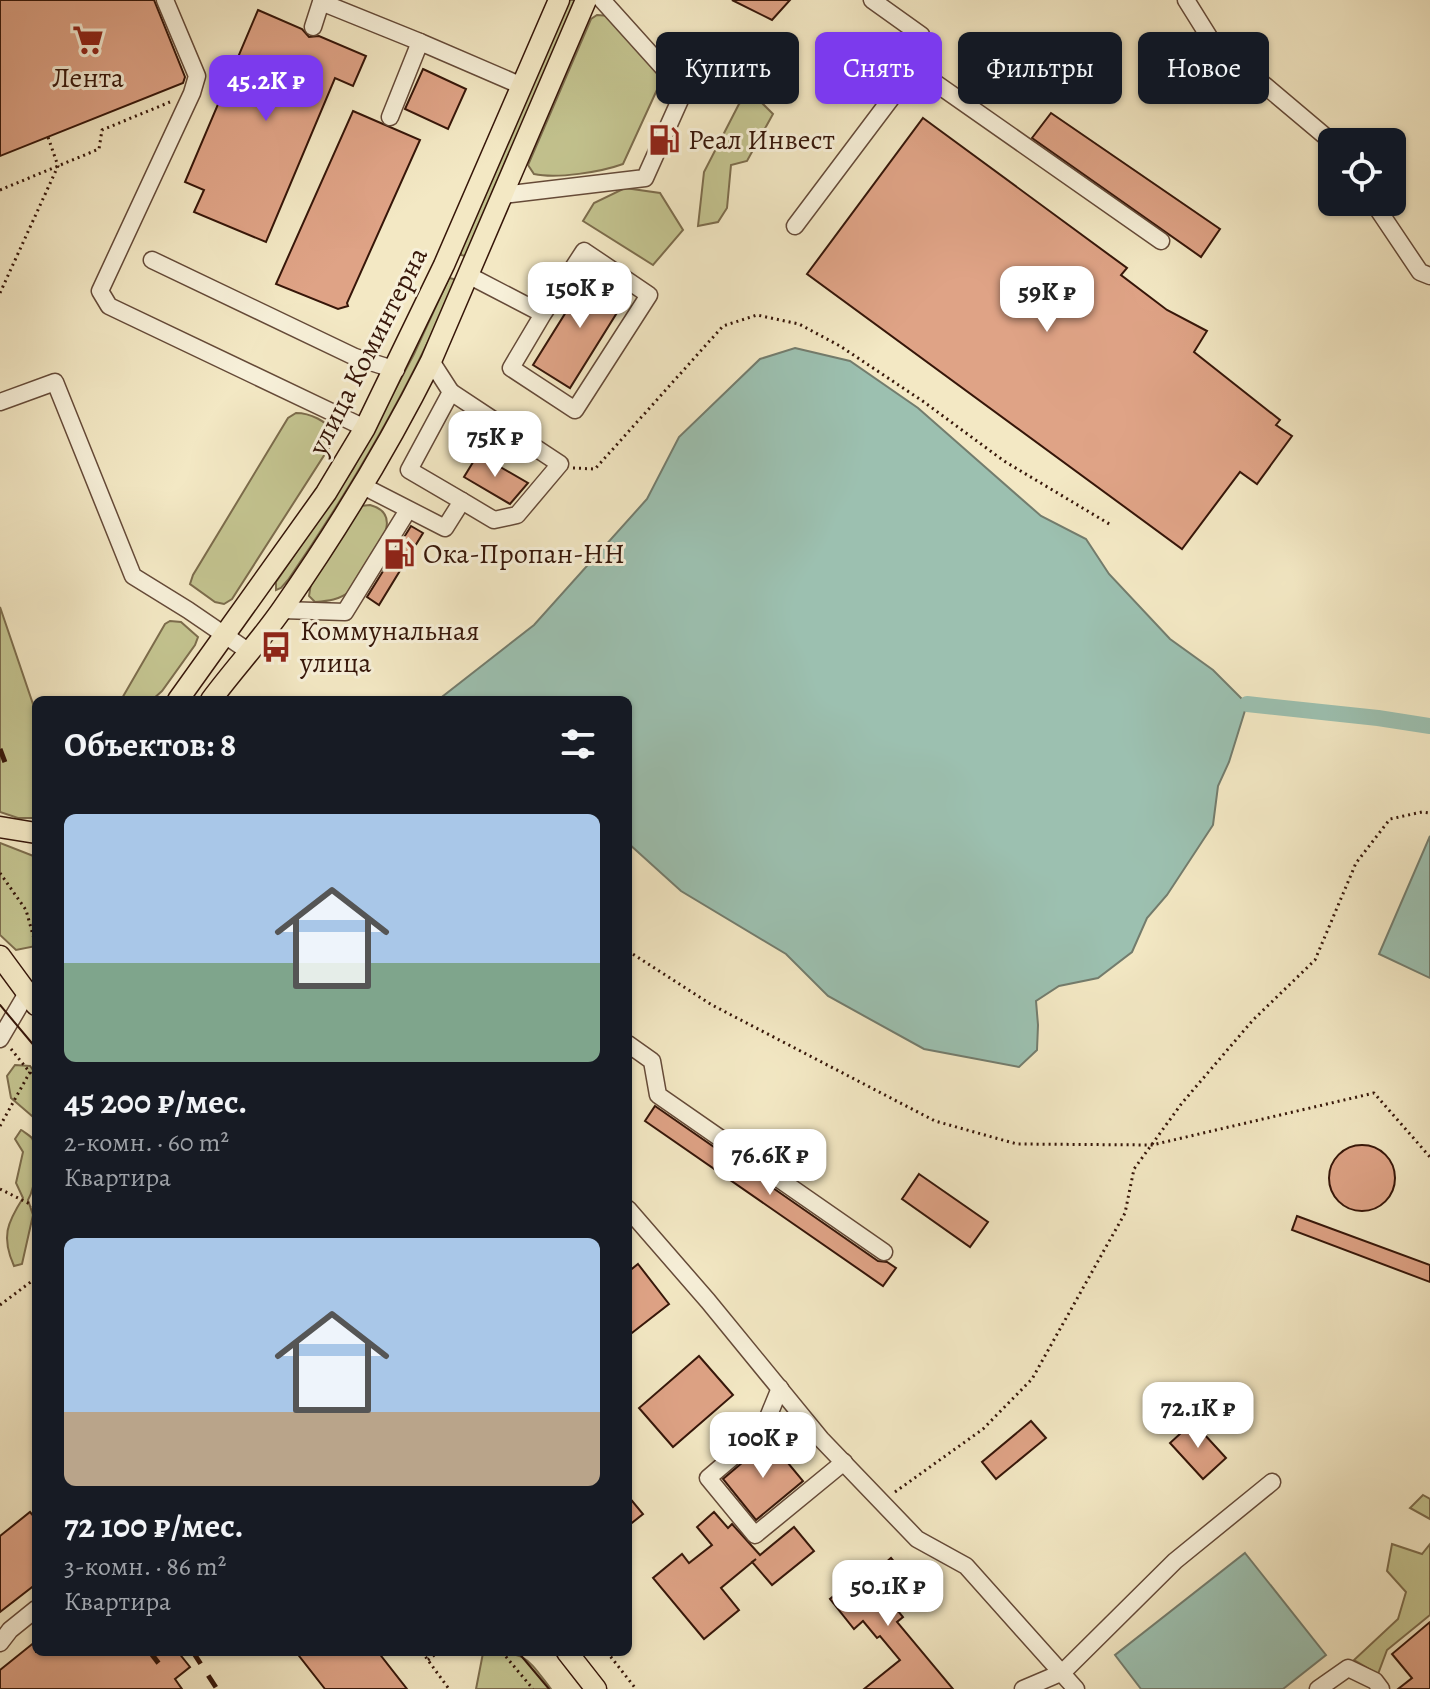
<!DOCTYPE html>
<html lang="ru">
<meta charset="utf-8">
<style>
body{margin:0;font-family:Alegreya,serif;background:#242831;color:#f1f3f6;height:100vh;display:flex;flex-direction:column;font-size:30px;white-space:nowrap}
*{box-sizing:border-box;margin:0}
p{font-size:26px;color:#9ea1a6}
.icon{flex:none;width:44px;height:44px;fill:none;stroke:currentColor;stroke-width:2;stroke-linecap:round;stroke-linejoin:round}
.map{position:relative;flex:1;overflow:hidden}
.sheet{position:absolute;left:32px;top:696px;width:600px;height:960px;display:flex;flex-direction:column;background:#171b24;border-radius:12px;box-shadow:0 2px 6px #0004}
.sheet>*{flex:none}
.top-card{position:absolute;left:656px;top:32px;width:654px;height:72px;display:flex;gap:16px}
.controls{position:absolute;left:1318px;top:128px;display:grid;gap:16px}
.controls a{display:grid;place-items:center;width:88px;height:88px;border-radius:12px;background:#171b24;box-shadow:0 2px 6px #0004;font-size:40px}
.price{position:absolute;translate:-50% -68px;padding:0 18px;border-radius:16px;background:#fff;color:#222;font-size:26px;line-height:52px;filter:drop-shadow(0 2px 4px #0008)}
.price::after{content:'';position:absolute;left:50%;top:48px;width:24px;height:18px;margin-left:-12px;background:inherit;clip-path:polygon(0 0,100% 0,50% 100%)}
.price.selected{background:#7c3aed;color:#fff}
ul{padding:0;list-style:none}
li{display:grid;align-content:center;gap:16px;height:424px;padding:0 32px}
li span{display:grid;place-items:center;height:248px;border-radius:12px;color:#555}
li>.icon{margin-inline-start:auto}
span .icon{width:144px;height:144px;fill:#fffc;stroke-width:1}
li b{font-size:34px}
h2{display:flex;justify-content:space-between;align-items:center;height:96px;padding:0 32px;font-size:34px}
.tag{padding:0 28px;border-radius:12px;background:#171b24;box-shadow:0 2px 6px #0004;font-size:28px;line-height:72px}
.tag.selected{background:#7c3aed;color:#fff}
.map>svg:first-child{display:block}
</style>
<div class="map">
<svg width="1430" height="1689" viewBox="0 0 1430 1689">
<rect width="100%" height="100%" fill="#f3e8c4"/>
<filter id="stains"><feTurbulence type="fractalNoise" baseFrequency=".0025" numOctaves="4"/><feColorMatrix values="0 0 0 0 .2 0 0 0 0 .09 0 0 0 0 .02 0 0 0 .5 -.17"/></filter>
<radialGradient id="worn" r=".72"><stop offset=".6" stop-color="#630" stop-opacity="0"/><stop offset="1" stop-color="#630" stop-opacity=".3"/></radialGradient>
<g fill="#c3c38f" stroke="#7c6c4c" stroke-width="2">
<path d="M567 0H576L468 253 465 256 461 255V248Z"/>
<path d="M597 15 610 16 659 68 661 81 623 164C601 172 557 179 534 174L528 165 591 19Z"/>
<path d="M753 94 773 114 747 161 731 165 727 208 718 222 698 226 704 172 739 104Z"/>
<path d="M625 188 660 193 683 230 653 265 583 221 594 203Z"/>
<path d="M449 278 454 279V285C409 390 352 487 288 580L281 588 276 590V582L353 469 414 354Z"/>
<path d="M296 413C310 413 327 421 334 433L332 443 232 599 224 604 215 602 190 584 193 575 288 418Z"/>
<path d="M370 505C404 514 378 547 367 565 362 574 357 585 350 591 340 600 327 601 315 602L309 596 311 583 360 506Z"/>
<path d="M0 607 36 713 35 818H18L0 812Z"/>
<path d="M170 621 181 622 198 637 195 645 162 691 152 700H121L165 624Z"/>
<path d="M0 843 36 857V946L16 950 0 935Z"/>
<path d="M15 1065 30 1066 36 1074V1113L32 1116 11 1098 7 1076Z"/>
<path d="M21 1130C22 1130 31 1137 32 1138 40 1152 35 1188 28 1200L33 1215 22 1264 14 1266C1 1237 7 1223 23 1198L16 1183 23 1152 15 1139Z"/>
<path d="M1423 1495 1430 1499V1519L1410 1508Z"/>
<path d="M1392 1544 1422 1554 1430 1544V1615L1387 1650 1378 1674 1354 1660 1398 1619 1406 1592 1387 1571Z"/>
<path d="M486 1652C527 1652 527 1658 551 1689H476L483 1653Z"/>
</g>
<g fill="#9cc0b0" stroke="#737c6d" stroke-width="2">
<path d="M795 348 850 361 918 408 1041 516 1086 539 1109 574 1170 639 1213 670 1247 704 1229 762 1218 786 1213 825 1167 895 1147 918 1132 952 1098 978 1059 986 1036 1001 1038 1025 1037 1050 1019 1067 924 1049 828 996 786 954 681 891 628 843V700H438L534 625 647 499 679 437 760 359Z"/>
<path d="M1430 836V978L1379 954Z"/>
<path d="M1245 1553 1326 1655 1283 1689H1141L1115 1655Z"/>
</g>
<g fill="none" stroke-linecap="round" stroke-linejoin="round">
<path stroke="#9cc0b0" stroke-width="16" d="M1247 704 1378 718 1430 726"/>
</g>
<g fill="#dfa386" stroke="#361609" stroke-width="2">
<path d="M0 0H154L185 77 183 83 0 156Z"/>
<path d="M732 0H790L772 20Z"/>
<path d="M258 10 302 29 309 37 319 36 366 56 353 86 335 78 266 242 194 212 204 190 185 182Z"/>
<path d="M686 49 720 63 714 79 679 65Z"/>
<path d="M423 69 466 89 448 129 405 109Z"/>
<path d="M353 111 420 140 347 303 348 306 338 309 276 284Z"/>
<path d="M1051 113 1220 229 1201 257 1032 138Z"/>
<path d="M923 118 1127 268 1121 275 1167 310 1207 331 1194 352 1280 420 1276 425 1292 436 1257 484 1240 472 1182 549 807 274Z"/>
<path d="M591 272 628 295 570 388 533 365Z"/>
<path d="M478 454 528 483 510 504 464 477Z"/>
<path d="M411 526 423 533 379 605 367 597Z"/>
<path d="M655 1106 878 1261 887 1262 896 1268 883 1286 645 1121Z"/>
<circle cx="1362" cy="1178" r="33"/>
<path d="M919 1174 988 1222 970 1247 902 1199Z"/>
<path d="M1297 1216 1430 1265V1282L1292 1230Z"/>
<path d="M638 1264 669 1304 628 1336V1272Z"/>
<path d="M699 1356 733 1395 673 1447 639 1408Z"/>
<path d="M1031 1421 1046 1438 996 1479 982 1462Z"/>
<path d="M1193 1422 1226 1458 1203 1479 1170 1443Z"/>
<path d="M769 1440 803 1481 756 1520 723 1479Z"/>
<path d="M628 1496 643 1514 628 1526Z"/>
<path d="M30 1512 36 1519V1584L0 1612V1536Z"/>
<path d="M714 1512 728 1528 732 1524 760 1555 794 1527 814 1551 772 1585 752 1562 756 1559 721 1588 739 1610 704 1639 653 1578 682 1554 689 1563 712 1545 697 1527Z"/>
<path d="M891 1558 911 1582 889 1600 903 1617 897 1622 953 1689H864L900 1660 880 1636 877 1638 863 1621 854 1629 830 1599 864 1571 869 1577Z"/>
<path d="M1430 1622V1689H1398L1412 1678 1392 1654Z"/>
<path d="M36 1641V1652H178L190 1667 175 1679 182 1689H0V1670Z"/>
<path d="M296 1652H378L407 1689H325Z"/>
</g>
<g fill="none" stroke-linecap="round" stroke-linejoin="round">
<defs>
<g id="minor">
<path d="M165 0 197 76 192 93 100 291 109 306 365 428"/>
<path d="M872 0 921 35 914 68 1161 241"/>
<path d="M1186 0 1211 40 1332 142"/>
<path d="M313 27 321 2 420 42"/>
<path d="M390 117 420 42 522 86"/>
<path d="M503 195 645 178 684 91 602 0"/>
<path d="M1373 202 1420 272 1430 276"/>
<path d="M795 226 914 68"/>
<path d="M152 260 355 357 396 370"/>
<path d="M468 275 543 314 584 251 649 295 575 410 511 368 543 314"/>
<path d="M451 392 560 464 517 515 494 520 462 501"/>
<path d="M0 402 55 382 133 576 188 610 248 651"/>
<path d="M363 486 445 528 462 501 409 470 451 392 431 361"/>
<path d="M282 610 345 612 408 510"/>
<path d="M0 1039 27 993"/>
<path d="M628 1044 652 1061 658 1095 884 1252"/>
<path d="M628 1209 708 1301 821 1439 917 1539 966 1566 1076 1689"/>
<path d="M780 1388 762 1432 708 1478 755 1535 844 1462"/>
<path d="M0 1643 10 1630 36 1609"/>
<path d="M1023 1689 1063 1672 1175 1561 1272 1482"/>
<path d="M1318 1689 1348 1668 1375 1681 1381 1689"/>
</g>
<g id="major">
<path d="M178 700 326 493 365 428 444 265 559 0"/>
<path d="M211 700C234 669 261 640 283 608 338 529 388 447 431 361L586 0"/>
<path d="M0 827 36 833"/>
<path d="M0 956 36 1005"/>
<path d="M567 1652 596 1689"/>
</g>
</defs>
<use href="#minor" stroke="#654a38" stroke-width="19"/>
<use href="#major" stroke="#361609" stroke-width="23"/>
<g stroke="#361609" stroke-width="3" stroke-dasharray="2 4" stroke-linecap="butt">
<path d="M0 190 99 149 102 130 170 102"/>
<path d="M0 293 58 166 48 137"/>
<path d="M573 468 595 469 723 326 757 315 799 324 840 346 924 402 1004 461 1111 525"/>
<path d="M0 873 26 910 36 946"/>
<path d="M628 951 712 1005 935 1121 1017 1144 1152 1145 1374 1093 1430 1157"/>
<path d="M11 1049 36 1080"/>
<path d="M0 1126 30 1072"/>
<path d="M0 1189 36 1207"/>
<path d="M0 1305 36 1278"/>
<path d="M895 1492 983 1429 1032 1379 1125 1213 1134 1169 1182 1103 1253 1020 1315 960 1356 863 1390 819 1422 812 1430 813"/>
<path d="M422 1652 449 1689"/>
<path d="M502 1652 533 1689"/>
<path d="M607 1652 636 1689"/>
<path d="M428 1660 438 1652"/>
</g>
<use href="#minor" stroke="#f7f0d9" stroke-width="16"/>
<use href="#major" stroke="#f3e8c4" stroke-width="20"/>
<g stroke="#361609" stroke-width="2">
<path d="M0 1005 36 1048"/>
<path d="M518 1652 549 1689"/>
</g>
<g stroke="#361609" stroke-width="5" stroke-dasharray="14 14" stroke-linecap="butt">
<path d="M0 749 9 773"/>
<path d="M150 1652 166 1673"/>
<path d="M193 1652 217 1689"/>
</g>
</g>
<defs>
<symbol id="supermarket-bare" viewBox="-9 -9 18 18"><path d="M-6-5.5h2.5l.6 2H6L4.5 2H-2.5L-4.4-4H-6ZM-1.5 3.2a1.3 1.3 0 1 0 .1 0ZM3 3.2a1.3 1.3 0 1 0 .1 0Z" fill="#8f2418" stroke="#f7f0d9" stroke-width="2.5" paint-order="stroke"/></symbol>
<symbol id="fuel-bare" viewBox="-9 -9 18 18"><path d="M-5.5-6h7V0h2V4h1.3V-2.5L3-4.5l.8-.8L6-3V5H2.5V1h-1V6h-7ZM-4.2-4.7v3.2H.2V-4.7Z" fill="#8f2418" stroke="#f7f0d9" stroke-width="2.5" paint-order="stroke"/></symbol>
<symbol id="bus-bare" viewBox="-9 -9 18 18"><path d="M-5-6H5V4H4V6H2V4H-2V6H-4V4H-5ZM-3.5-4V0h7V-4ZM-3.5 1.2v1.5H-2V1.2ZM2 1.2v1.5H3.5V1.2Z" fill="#8f2418" stroke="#f7f0d9" stroke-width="2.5" paint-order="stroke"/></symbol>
</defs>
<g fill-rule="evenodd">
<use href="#supermarket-bare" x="66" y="18" width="44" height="44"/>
<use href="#fuel-bare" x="642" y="118" width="44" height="44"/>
<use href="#fuel-bare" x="377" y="532" width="44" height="44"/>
<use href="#bus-bare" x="254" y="625" width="44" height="44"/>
</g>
<g text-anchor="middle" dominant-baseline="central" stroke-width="6" stroke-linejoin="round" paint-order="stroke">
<g font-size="28" fill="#361609" stroke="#f7f0d9" text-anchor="start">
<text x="88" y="78" text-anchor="middle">Лента</text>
<text x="688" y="140">Реал Инвест</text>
<text x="423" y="554">Ока-Пропан-НН</text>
<text x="300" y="631">Коммунальная<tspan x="300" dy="32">улица</tspan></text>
</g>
<g font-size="28" fill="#361609" stroke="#f7f0d9">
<text transform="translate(368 351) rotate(-63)">улица Коминтерна</text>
</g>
</g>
<rect width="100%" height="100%" filter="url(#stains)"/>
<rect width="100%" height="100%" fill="url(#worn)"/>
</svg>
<div class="controls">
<a><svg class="icon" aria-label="locate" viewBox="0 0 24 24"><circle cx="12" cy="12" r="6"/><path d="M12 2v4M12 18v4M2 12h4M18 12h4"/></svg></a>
</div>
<b class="price selected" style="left:266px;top:123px">45.2K ₽</b>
<b class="price" style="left:580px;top:330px">150K ₽</b>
<b class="price" style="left:1047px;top:334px">59K ₽</b>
<b class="price" style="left:495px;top:479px">75K ₽</b>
<b class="price" style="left:770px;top:1197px">76.6K ₽</b>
<b class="price" style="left:1198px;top:1450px">72.1K ₽</b>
<b class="price" style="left:763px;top:1480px">100K ₽</b>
<b class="price" style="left:888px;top:1628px">50.1K ₽</b>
<div class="top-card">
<a class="tag">Купить</a>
<a class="tag selected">Снять</a>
<a class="tag">Фильтры</a>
<a class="tag">Новое</a>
</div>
<section class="sheet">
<h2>Объектов: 8<svg class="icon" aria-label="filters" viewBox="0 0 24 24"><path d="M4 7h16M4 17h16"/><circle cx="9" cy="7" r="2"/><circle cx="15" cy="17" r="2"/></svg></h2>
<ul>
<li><span style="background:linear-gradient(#a9c7e8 60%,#7fa58c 0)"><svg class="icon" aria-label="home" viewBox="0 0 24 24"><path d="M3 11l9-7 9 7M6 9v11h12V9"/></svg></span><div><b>45 200 ₽/мес.</b><p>2-комн. · 60 m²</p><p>Квартира</p></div></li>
<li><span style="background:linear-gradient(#a9c7e8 70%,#b9a48a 0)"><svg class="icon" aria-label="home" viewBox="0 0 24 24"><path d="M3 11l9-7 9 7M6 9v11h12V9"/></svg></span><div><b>72 100 ₽/мес.</b><p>3-комн. · 86 m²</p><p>Квартира</p></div></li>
</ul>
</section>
</div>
